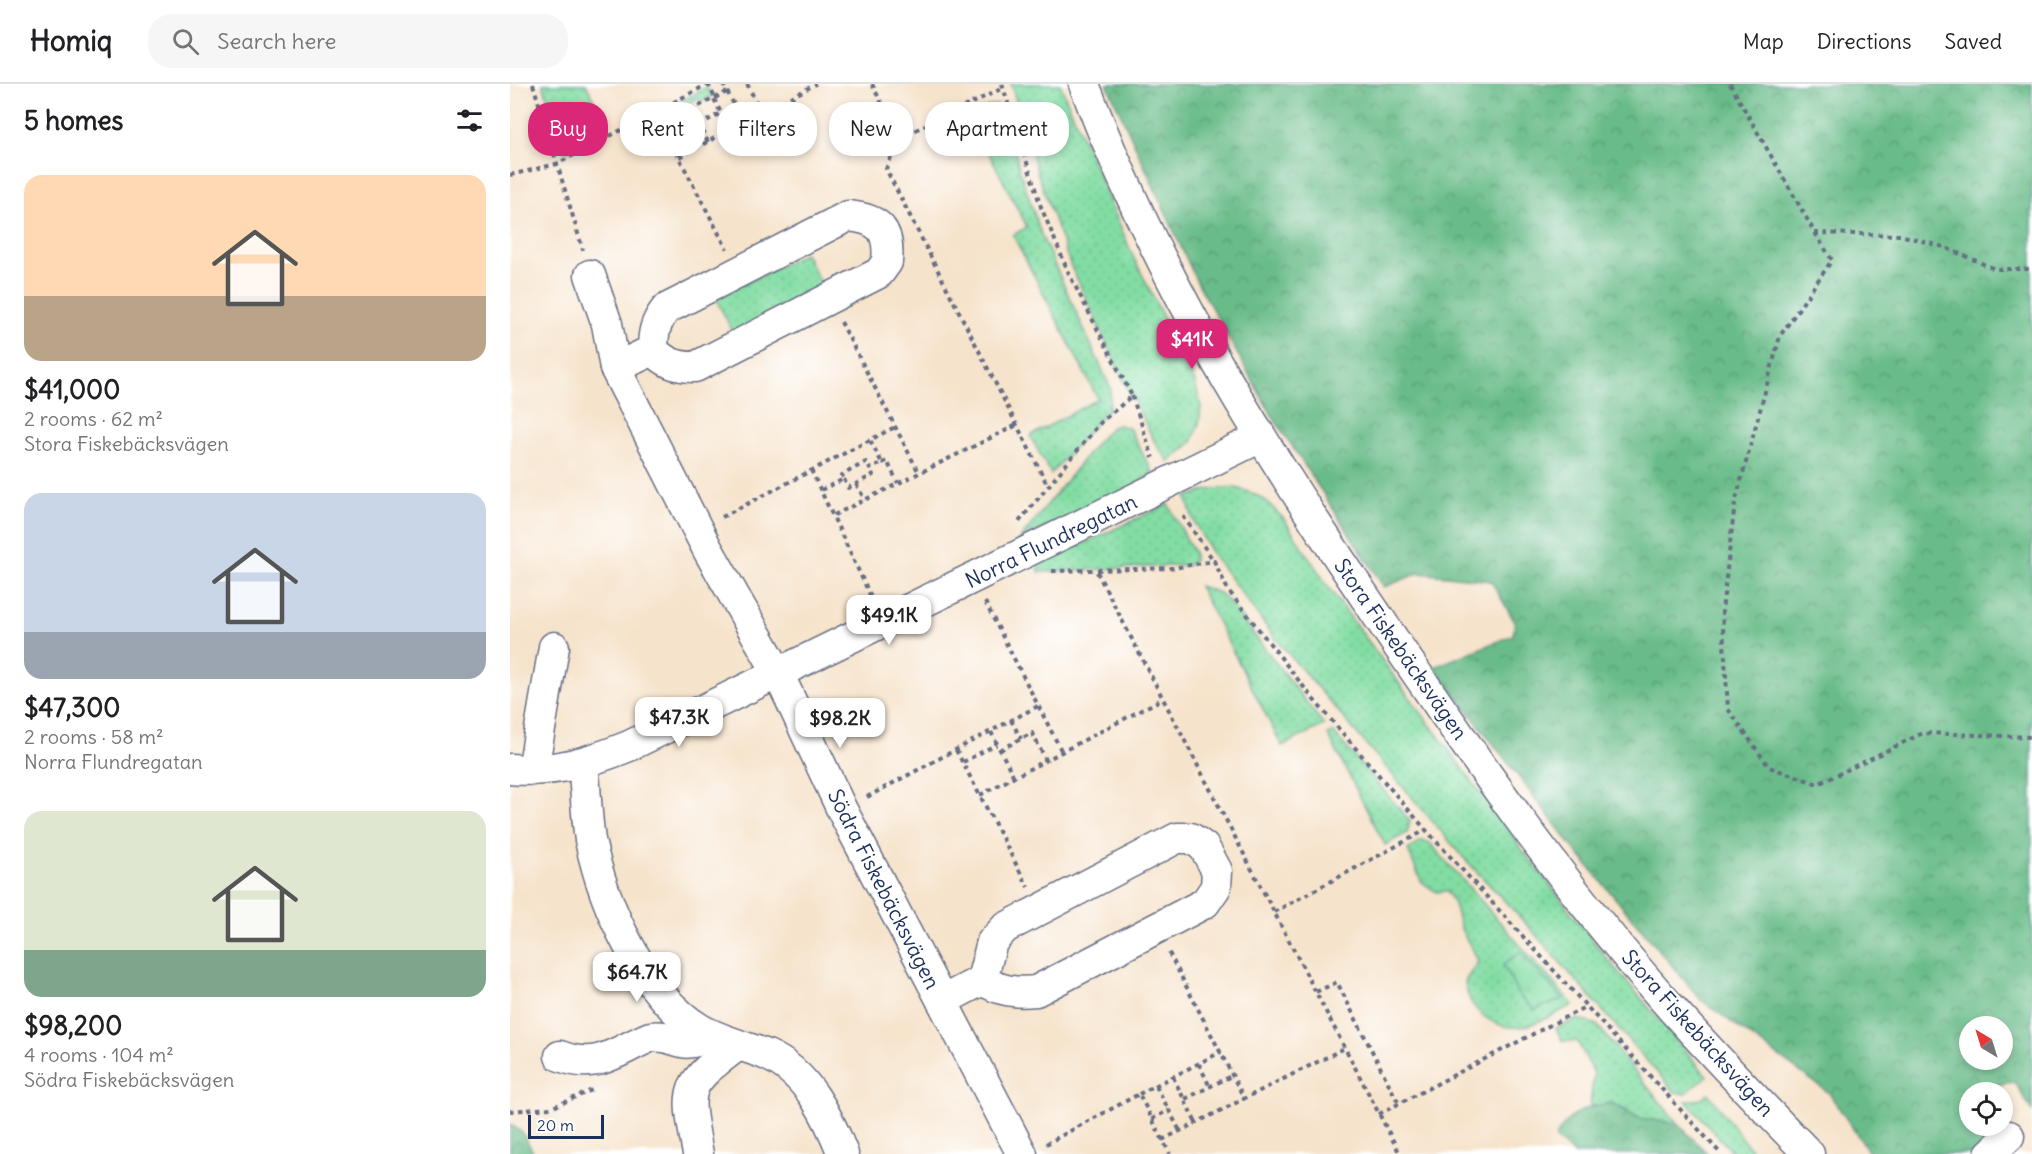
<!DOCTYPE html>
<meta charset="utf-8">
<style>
body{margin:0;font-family:Delius,sans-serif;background:#f6f6f6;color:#202124;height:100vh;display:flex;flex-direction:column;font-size:22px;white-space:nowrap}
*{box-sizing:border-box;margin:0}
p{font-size:20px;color:#757577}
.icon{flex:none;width:33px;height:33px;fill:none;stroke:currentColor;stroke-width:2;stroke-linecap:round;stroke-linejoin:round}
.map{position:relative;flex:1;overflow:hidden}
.drawer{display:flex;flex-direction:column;background:#fff;width:510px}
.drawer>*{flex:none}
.guide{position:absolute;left:18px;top:18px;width:570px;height:54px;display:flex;gap:12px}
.needle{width:39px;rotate:322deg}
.fabs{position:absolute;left:1449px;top:932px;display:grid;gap:12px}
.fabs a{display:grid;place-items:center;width:54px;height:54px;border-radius:50%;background:#fff;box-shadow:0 3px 9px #0003;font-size:30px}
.scale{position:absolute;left:18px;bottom:15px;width:76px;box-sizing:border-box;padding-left:6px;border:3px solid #1b2f5e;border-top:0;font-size:16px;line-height:21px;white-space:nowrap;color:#1b2f5e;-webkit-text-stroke:4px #fff;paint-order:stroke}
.price{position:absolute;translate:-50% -51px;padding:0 14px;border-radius:12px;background:#fff;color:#222;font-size:20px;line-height:39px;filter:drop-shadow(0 2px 3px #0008)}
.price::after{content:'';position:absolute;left:50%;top:36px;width:18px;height:14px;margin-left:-9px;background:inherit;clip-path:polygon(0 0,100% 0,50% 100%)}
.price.active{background:#db2777;color:#fff}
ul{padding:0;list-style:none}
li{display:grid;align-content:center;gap:12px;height:318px;padding:0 24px}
li span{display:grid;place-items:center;height:186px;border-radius:18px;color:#555}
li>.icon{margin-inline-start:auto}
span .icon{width:108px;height:108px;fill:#fffc;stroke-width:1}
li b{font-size:26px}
h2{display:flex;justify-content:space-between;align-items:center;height:72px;padding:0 24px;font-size:26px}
.chip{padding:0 21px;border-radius:24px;background:#fff;box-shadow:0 3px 9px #0003;font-size:21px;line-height:54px}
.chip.active{background:#db2777;color:#fff}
header{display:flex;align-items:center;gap:36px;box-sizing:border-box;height:84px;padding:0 30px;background:#fff;border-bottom:2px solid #e0e0e0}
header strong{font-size:28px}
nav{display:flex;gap:33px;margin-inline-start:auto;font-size:21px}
.search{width:420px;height:54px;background:#f6f6f6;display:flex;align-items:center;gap:15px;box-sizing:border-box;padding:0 21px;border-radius:24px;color:#757577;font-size:22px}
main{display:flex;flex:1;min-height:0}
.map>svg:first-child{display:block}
</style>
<header>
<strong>Homiq</strong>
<div class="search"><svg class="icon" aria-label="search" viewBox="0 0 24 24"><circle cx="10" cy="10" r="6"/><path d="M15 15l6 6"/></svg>Search here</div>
<nav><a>Map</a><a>Directions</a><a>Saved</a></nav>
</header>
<main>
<section class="drawer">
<h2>5 homes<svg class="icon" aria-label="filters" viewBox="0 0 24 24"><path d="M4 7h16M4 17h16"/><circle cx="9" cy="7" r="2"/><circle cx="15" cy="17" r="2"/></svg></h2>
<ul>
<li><span style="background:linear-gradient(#ffd9b3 65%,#b9a48a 0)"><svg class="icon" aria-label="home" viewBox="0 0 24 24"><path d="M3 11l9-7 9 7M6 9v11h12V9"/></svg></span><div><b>$41,000</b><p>2 rooms · 62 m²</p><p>Stora Fiskebäcksvägen</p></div></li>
<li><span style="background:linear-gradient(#c9d6e8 75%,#9aa5b1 0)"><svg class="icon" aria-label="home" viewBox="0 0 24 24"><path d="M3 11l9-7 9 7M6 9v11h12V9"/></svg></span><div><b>$47,300</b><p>2 rooms · 58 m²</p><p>Norra Flundregatan</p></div></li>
<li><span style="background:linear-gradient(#dfe7d0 75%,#7fa58c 0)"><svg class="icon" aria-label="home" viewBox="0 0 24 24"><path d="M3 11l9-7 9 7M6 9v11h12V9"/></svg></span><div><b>$98,200</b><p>4 rooms · 104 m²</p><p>Södra Fiskebäcksvägen</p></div></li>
</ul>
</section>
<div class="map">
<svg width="1522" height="1070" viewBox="0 0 1522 1070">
<defs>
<pattern id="grass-dots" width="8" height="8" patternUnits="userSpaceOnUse" patternTransform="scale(1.5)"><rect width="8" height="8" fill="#82dda3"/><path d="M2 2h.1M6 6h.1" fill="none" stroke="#70be8f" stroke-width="1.8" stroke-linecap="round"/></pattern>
<pattern id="forest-crowns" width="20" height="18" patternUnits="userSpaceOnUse" patternTransform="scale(1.5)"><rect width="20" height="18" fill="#69bc89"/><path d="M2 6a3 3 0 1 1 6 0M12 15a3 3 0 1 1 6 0" fill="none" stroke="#569973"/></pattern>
<pattern id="park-tufts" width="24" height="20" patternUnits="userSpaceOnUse" patternTransform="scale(1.5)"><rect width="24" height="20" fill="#82dda3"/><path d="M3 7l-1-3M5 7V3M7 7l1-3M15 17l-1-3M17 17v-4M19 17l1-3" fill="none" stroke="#70be8f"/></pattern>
</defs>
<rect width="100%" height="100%" fill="#fff"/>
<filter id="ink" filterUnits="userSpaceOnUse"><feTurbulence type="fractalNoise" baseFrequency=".0167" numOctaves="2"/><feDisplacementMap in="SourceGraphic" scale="12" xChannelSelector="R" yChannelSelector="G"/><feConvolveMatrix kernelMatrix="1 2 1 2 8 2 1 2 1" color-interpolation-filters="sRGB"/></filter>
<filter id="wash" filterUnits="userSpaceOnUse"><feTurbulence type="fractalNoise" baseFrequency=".008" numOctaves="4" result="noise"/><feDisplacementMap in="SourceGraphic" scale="24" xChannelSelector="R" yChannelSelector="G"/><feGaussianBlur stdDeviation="1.35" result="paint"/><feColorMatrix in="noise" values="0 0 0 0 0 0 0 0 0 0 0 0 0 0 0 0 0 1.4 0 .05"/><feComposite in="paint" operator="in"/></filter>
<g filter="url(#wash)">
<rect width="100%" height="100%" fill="#f6e3cb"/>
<g fill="url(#grass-dots)" stroke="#4e8680" stroke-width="1.5">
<path d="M33 0H76L99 46 55 69Z"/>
<path d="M501 0H550L622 170 685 298 691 323 689 340 682 358 659 378 647 362 614 298 560 180 529 93Z"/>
<path d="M197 3 202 12 191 18 188 14 160 30 157 25Z"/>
<path d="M482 21H489L495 30 510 87 532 153 601 305 599 324 541 390 520 352 588 315 503 151 517 143 458 29Z"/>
<path d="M295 169 314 206 225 252 206 215Z"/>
<path d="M609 341 619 344 643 389 609 411 510 455 588 357 602 343Z"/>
<path d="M723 403 742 409 755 416 774 435 821 507 1012 765 1095 872 1197 992 1175 1010 1165 1008 1144 985 1019 843 953 773 765 554 703 471 684 438 676 413 697 406Z"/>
<path d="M658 420 684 469V476L680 481 529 488 528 481Z"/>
<path d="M689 502 709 509 719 518 814 641 772 662Z"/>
<path d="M823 648 900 737 897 749 875 761 818 651Z"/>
<path d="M911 757 919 758 1063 921C1034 935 1005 956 975 933 962 923 957 914 955 897L968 878C965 867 957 858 952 847 946 833 947 819 936 807L926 808 911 797 898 766Z"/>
<path d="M1068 935 1087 941 1168 1040 1129 1034 1102 1019 1080 1022 1084 989 1067 957H1052L1046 944Z"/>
<path d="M1198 1009 1242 1067 1245 1070H1224L1176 1017 1192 1015Z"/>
</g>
<g fill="url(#forest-crowns)" stroke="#427674" stroke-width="1.5" fill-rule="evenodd">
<path d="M597 0H1522V1027L1505 998 1463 1004V1008H1460V1041H1469L1474 1066 1470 1070H1360L1319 1009 1191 916 1068 770 924 583 1003 551 1005 538 981 497 909 489 874 503 763 333 686 196ZM1460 942H1492V975H1460Z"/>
<path d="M1102 1019 1129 1034 1168 1040 1198 1070H1064L1045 1054C1058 1030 1075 1022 1102 1019Z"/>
<path d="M0 1040 12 1048 24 1070H0Z"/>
</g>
<path fill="url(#park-tufts)" stroke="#4e8680" stroke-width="1.5" d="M1010 868 1053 915 1025 926 1009 911 993 881Z"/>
</g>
<g filter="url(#ink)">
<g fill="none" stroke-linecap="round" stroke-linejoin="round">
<defs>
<g id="minor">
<path d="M574 0C646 191 749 357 863 525 956 663 1053 803 1164 927 1208 976 1253 1023 1299 1070"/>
<path d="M80 191 97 240 105 284 198 466 268 589 332 726 512 1070"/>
<path d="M105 284 143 266C143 249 145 239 156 225L338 132C370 135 380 146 377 178L369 189 185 283C166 283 156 279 143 266"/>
<path d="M73 679C76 704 76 731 80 756 93 819 133 911 190 945 211 957 235 962 257 971 297 988 318 1032 333 1070"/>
<path d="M0 685C42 689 80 678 119 662L749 354"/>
<path d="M23 686 44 563"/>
<path d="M432 917 472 896C491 907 504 909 526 907L695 819 706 803 707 787 694 763 681 754H667L495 844 482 858 472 896"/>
<path d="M50 972C88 987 106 967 140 953 168 949 168 969 201 951"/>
<path d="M188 1070C176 1003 172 1003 227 962"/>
<path d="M1480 1070 1499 1052"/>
</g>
</defs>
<use href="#minor" stroke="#686e84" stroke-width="33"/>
<g stroke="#686e84" stroke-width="4" stroke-dasharray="4.5 4.5" stroke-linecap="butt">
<path d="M23 0 73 166"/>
<path d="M198 0 205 14"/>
<path d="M213 0 234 39"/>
<path d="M237 0 252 29"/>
<path d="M362 0 389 54 376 85 538 402"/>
<path d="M492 0 531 123 560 192 622 312 591 338 508 439"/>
<path d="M1220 0 1305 149 1390 151 1434 163 1485 185H1522"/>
<path d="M145 28 217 165"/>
<path d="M189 41 211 29 204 15"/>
<path d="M154 45 183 29"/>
<path d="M389 54 493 4"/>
<path d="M198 58 181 26 217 8"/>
<path d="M169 73 306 0"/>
<path d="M0 91 47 80 198 0"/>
<path d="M1305 149 1322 176 1270 252 1225 419 1212 527 1218 625 1259 683 1308 700 1413 649 1522 653"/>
<path d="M331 238 409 389"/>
<path d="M622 312 643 374"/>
<path d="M372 379 377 377 388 399"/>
<path d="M301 386 361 513"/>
<path d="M334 395 338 404 363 391 360 385"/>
<path d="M346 400 355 416"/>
<path d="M311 406 334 395 332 391 356 378 360 385 372 379 360 356"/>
<path d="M324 431 507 341"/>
<path d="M673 432 704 477"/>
<path d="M212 433 385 343"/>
<path d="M542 487 663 484 704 477 718 506 804 616 916 746 1211 1070"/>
<path d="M587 488 890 1070"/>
<path d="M475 518 552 668"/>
<path d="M501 636 511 655"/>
<path d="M481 648 504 693"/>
<path d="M446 666 518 803"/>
<path d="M490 666 522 649 536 676"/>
<path d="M453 678 487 660"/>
<path d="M470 711 652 615"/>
<path d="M357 713 528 622"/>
<path d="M764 828 916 746"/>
<path d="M659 869 734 1014"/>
<path d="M806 908 827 898 889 1020"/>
<path d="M689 980 700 1003"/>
<path d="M663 993 686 1039"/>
<path d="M646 1002 670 1047"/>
<path d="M629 1010 711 968"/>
<path d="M675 1015 723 991"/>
<path d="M0 1027 41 1024 82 1006"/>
<path d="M869 1030 1075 923"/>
<path d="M642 1035 659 1026"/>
<path d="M652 1056 835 964"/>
<path d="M536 1060 629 1010 660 1070"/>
</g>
<use href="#minor" stroke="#fff" stroke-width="30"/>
</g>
</g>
<g text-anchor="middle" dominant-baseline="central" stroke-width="5" stroke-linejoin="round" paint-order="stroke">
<g font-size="21" fill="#1b2f5e" stroke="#fff">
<text transform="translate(541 457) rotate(-26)">Norra Flundregatan</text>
<text transform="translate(891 565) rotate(55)">Stora Fiskebäcksvägen</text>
<text transform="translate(374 805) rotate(63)">Södra Fiskebäcksvägen</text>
<text transform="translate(1188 949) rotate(48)">Stora Fiskebäcksvägen</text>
</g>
</g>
</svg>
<div class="fabs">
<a><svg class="needle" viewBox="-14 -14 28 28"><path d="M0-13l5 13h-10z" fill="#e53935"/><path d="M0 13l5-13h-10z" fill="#757577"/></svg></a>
<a><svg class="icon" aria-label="locate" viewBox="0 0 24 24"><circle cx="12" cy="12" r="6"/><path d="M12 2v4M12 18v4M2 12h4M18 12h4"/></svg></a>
</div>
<div class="scale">20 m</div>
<b class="price active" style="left:682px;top:286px">$41K</b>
<b class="price" style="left:379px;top:562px">$49.1K</b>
<b class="price" style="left:169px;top:664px">$47.3K</b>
<b class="price" style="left:330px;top:665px">$98.2K</b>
<b class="price" style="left:127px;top:919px">$64.7K</b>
<div class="guide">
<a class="chip active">Buy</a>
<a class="chip">Rent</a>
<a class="chip">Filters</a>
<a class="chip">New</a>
<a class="chip">Apartment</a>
</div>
</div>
</main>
